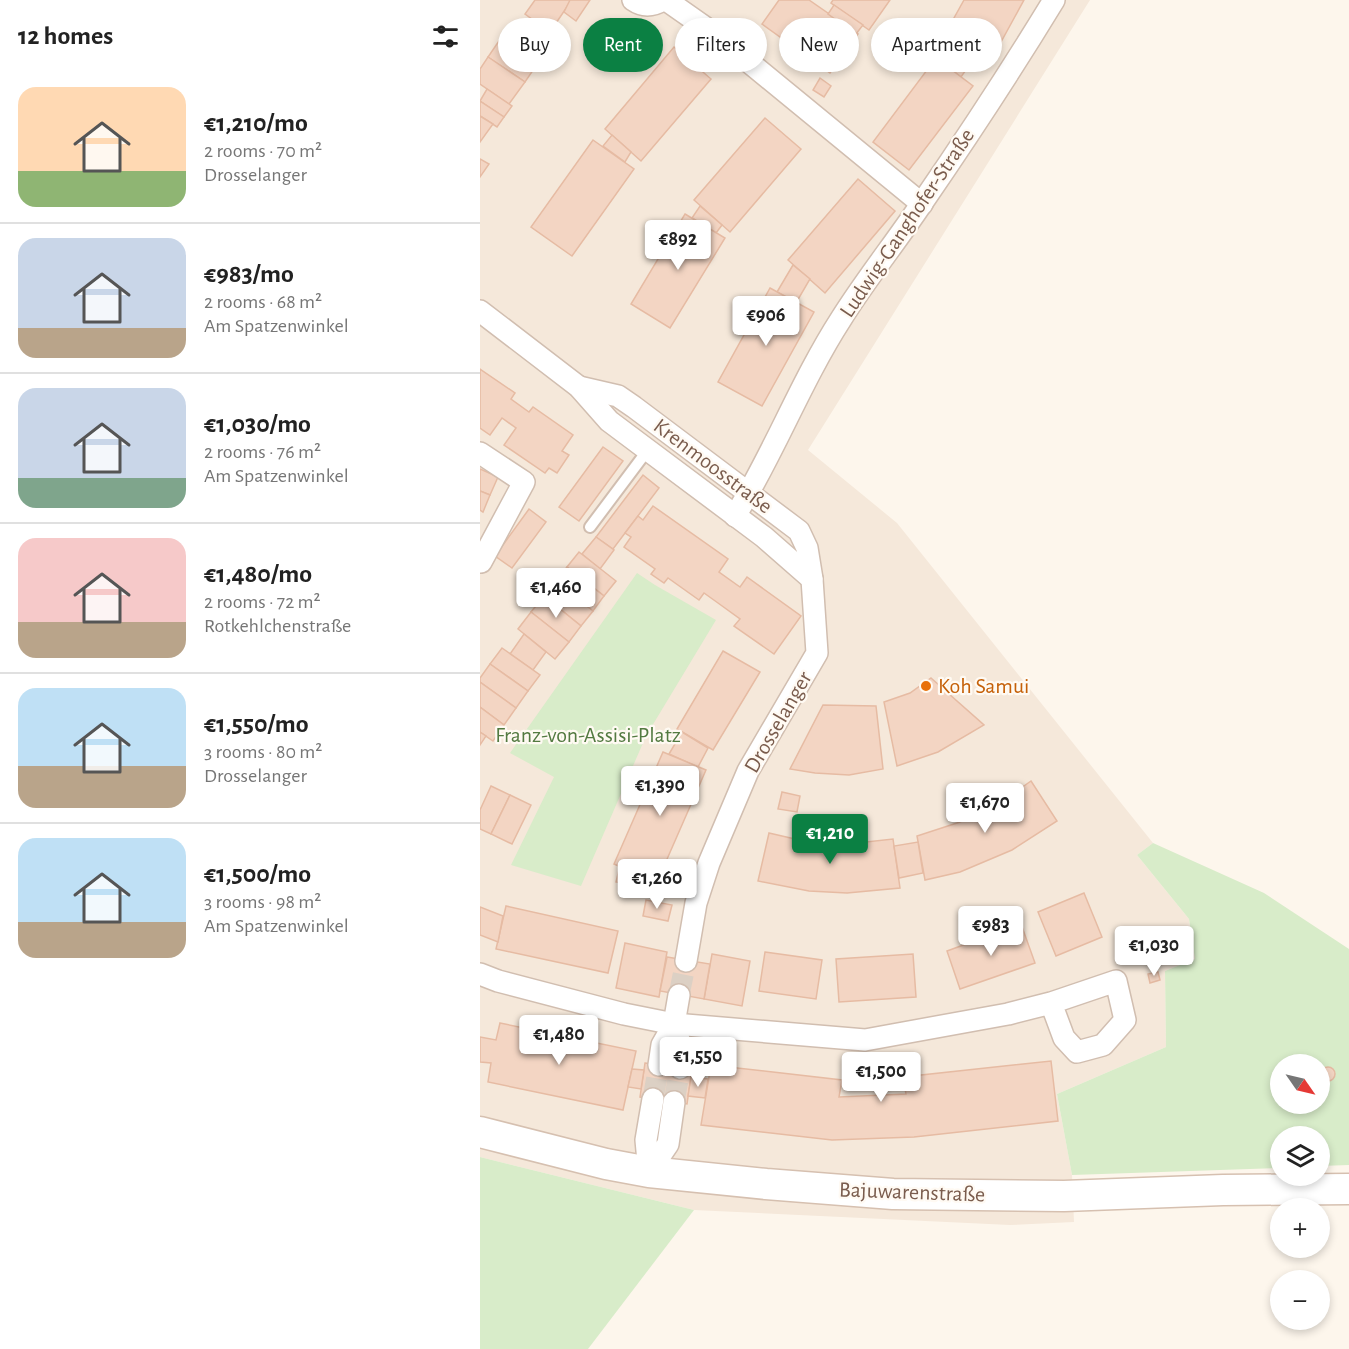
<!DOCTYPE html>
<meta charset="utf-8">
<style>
body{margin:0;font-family:"Alegreya Sans",sans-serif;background:#f6f6f6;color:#222;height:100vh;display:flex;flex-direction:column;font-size:22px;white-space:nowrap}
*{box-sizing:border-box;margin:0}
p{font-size:20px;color:#767676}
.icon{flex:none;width:33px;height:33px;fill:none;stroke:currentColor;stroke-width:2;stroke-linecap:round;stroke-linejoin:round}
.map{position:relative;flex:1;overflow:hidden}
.panel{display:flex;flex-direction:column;background:#fff;width:480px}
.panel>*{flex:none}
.banner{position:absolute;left:18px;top:18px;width:570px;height:54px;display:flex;gap:12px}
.needle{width:39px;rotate:124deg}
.fabs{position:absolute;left:790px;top:1054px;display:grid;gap:12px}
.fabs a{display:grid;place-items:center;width:60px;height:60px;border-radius:50%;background:#fff;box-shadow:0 3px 9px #0003;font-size:30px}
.price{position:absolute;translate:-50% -51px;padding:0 14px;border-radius:6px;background:#fff;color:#222;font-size:20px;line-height:39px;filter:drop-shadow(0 2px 3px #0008)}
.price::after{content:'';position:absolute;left:50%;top:36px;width:18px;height:14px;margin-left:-9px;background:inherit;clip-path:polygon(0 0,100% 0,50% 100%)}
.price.active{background:#0b8043;color:#fff}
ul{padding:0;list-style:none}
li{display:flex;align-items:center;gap:18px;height:150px;padding:0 18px}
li+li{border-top:2px solid #e0e0e0}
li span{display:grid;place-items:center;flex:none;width:168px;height:120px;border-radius:18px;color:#555}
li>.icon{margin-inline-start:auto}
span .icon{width:72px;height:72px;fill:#fffc;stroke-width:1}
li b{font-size:26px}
h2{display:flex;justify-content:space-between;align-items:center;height:72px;padding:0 18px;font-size:26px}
.pill{padding:0 21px;border-radius:27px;background:#fff;box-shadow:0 3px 9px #0003;font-size:21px;line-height:54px}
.pill.active{background:#0b8043;color:#fff}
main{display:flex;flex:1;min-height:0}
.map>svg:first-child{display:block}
</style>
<main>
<section class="panel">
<h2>12 homes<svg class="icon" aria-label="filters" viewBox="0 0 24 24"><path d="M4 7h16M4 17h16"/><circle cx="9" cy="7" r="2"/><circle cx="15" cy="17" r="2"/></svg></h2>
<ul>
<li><span style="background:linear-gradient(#ffd9b3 70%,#8fb573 0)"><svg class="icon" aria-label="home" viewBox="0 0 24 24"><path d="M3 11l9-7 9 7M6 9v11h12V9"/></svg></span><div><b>€1,210/mo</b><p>2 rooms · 70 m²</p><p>Drosselanger</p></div></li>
<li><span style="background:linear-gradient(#c9d6e8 75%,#b9a48a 0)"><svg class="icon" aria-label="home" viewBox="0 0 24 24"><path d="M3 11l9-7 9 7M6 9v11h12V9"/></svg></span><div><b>€983/mo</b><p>2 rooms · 68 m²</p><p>Am Spatzenwinkel</p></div></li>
<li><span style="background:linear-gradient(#c9d6e8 75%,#7fa58c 0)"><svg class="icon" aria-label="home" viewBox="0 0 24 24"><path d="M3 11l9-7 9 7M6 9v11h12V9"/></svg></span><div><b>€1,030/mo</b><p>2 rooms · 76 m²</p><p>Am Spatzenwinkel</p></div></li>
<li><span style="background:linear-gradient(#f6c9c9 70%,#b9a48a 0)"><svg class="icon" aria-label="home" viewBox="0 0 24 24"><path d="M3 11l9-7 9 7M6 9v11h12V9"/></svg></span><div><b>€1,480/mo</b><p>2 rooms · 72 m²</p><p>Rotkehlchenstraße</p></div></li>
<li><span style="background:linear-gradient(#bfe0f5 65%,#b9a48a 0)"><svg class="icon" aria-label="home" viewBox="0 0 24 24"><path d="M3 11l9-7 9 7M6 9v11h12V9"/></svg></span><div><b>€1,550/mo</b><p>3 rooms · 80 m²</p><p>Drosselanger</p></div></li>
<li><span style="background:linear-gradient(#bfe0f5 70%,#b9a48a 0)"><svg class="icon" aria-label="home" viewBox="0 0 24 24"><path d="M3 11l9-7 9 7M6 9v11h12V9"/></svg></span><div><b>€1,500/mo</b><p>3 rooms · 98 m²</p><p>Am Spatzenwinkel</p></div></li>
</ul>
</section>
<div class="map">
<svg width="869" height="1349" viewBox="0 0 869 1349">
<rect width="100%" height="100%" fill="#fdf6ec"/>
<path fill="#f5e8da" d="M0 0H610L328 450 417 523 673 843 657 855 709 919 715 959 685 971 686 1047 577 1094 592 1175 594 1222 530 1225 214 1210 0 1157Z"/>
<g fill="#d8ecc9" fill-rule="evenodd">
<path d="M157 573 175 585 236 620 166 736 101 886 31 865 74 777 30 753Z"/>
<path d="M673 843 784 893 869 949V1165L840 1166V1137H801V1168L592 1175 577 1094 686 1047 685 971 715 959 709 919 657 855ZM801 1065H840V1104H801Z"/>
<path d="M0 1157 214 1210 108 1349H0Z"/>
</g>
<g fill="#f3d5c3" stroke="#e6bba3" stroke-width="1.5">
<path d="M55 0H90L91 1 70 32 45 14Z"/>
<path d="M90 0H110L96 21 84 12Z"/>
<path d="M299 0H329L378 34 350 73 282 24Z"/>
<path d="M353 0H410L389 30 351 3Z"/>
<path d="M484 0H544L510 62 464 36Z"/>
<path d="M354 5 383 25 376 34 348 14Z"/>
<path d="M57 23 77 36 69 48 49 34Z"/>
<path d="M49 34 69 48 60 60 41 47Z"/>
<path d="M23 35 60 60 45 82 8 57Z"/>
<path d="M476 43 497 54 481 77 462 62Z"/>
<path d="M194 47 231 79 161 161 125 129Z"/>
<path d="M8 57 45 82 29 104 0 84V69Z"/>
<path d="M456 58 493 86 429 170 393 142Z"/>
<path d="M340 78 351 86 344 97 333 90Z"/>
<path d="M7 89 32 106 24 117 0 101Z"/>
<path d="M0 101 24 117 17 127 0 116Z"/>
<path d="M0 116 13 124 0 142Z"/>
<path d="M285 118 321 149 250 232 214 200Z"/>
<path d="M132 135 151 152 145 162 123 146Z"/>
<path d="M113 140 154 169 92 256 51 227Z"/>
<path d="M0 159 9 164 0 177Z"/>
<path d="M378 179 415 211 345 293 308 260Z"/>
<path d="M220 206 242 225 236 233 212 218Z"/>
<path d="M205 214 245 238 190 328 151 304Z"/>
<path d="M313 265 330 279 316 303 297 292Z"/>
<path d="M290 288 334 312 282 406 238 382Z"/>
<path d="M0 369 35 393 31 399 49 412 53 407 93 435 82 451 89 455 77 473 69 468 65 473 24 445 36 428 22 418 10 435 0 428Z"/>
<path d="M123 447 143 461 99 521 79 507Z"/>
<path d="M0 469 18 477 10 495 0 491Z"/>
<path d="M163 475 179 488 133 549 116 537Z"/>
<path d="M0 491 10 495 3 512 0 510Z"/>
<path d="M173 506 248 559 239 572 260 587 267 577 321 616 294 654 254 626 260 619 238 603 224 593 219 600 188 578 184 583 171 574 175 569 144 547 151 537 145 533 158 516 163 520Z"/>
<path d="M49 509 66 522 32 568 15 556Z"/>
<path d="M116 537 134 550 120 569 102 554Z"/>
<path d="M99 552 136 581 124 596 87 567Z"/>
<path d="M87 567 124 596 113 611 75 581Z"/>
<path d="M75 581 113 611 101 626 64 596Z"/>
<path d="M64 596 101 626 89 642 51 612Z"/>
<path d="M51 612 89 642 75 659 38 629Z"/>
<path d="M44 634 66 652 53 670 30 654Z"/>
<path d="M22 648 60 675 48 691 10 664Z"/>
<path d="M243 651 280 672 233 750 197 729Z"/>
<path d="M10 664 48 691 36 708 0 682V678Z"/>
<path d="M451 678 504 725 458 752 417 766 404 702 430 693Z"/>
<path d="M0 682 36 708 24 725 0 707Z"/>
<path d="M343 705 396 706 403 769 369 775 335 773 310 769Z"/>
<path d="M0 707 24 725 13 741 0 732Z"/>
<path d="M0 732 6 736 0 745Z"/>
<path d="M202 732 228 748 218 767 189 754Z"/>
<path d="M183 752 226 770 177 882 134 864Z"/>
<path d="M551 781 577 821 532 850 480 872 445 880 437 836 480 822 520 803Z"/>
<path d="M11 786 30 795 11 834 0 829V810Z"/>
<path d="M302 792 320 796 317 812 298 809Z"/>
<path d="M30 795 51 805 32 844 11 834Z"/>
<path d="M289 833 328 842 377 843 413 839 420 888 367 893 329 891 278 881Z"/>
<path d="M438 842 443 873 419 878 414 846Z"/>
<path d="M140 866 169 878 165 887 136 882Z"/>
<path d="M604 893 622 937 576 956 558 912Z"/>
<path d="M166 900 192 905 188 921 163 916Z"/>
<path d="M26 906 138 931 128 973 16 949Z"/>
<path d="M0 907 23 916 18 942 0 935Z"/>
<path d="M541 924 555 963 480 989 467 951Z"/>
<path d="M145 943 187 952 179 997 136 988Z"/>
<path d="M285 952 342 960 336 999 279 991Z"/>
<path d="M232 954 270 961 262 1006 224 999Z"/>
<path d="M433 954 436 997 359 1002 356 959Z"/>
<path d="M187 957 230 964 224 999 180 991Z"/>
<path d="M678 972 680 980 670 983 668 974Z"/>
<path d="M20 1023 156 1051 143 1110 8 1082 11 1063 0 1062V1037L16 1040Z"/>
<path d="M571 1061 578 1121 434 1137 352 1140 221 1125 231 1065 362 1080 359 1097 426 1094 423 1077Z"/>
<path d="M165 1063 212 1070 207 1104 160 1097Z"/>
<circle cx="848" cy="1074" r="7"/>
<path d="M152 1069 164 1070 161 1089 148 1087Z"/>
<path d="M211 1077 228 1079 225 1098 208 1096Z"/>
</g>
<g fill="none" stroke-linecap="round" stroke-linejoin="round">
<g stroke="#dcd0c4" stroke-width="21" stroke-dasharray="21 10" stroke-linecap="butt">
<path d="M199 995 206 961"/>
<path d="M173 1099 179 1065"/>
<path d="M194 1102 200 1068"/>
</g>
<defs>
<path id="lane" d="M110 527 167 451"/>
<g id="street">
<path d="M153 0C163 7 173 6 183 0"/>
<path d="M186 0 236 35 442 204"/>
<path d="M0 311 99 387 129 421 284 537 332 579"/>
<path d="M99 387 138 396 154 407 319 531 327 548 332 579 337 653 268 771 229 863 216 903 206 961"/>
<path d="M0 453 44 482 1 562"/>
<path d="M255 516C294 453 321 381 361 319 386 279 416 242 442 203 488 136 532 69 574 0"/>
<path d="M0 974 18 981 144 1014 194 1024 385 1040 528 1014 571 1003 636 981 645 1020 623 1045 597 1052 584 1038 571 1003"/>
<path d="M194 1024 202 1049 200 1068"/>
<path d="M179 1065 182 1045 194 1024 199 995"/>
<path d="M169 1172 188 1144 194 1102"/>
<path d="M169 1172 166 1140 173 1099"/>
</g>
<path id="secondary" d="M0 1132 126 1164 169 1172 286 1184 413 1194 584 1196 743 1190 869 1189"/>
</defs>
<use href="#lane" stroke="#d1beb0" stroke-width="14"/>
<use href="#street" stroke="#d1beb0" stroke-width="24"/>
<use href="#secondary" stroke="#d6c0b0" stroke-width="33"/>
<use href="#lane" stroke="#fff" stroke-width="10"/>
<use href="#street" stroke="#fff" stroke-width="21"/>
<use href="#secondary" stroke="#fff" stroke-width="30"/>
</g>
<circle fill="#e8710a" stroke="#fffaf3" stroke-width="2" cx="446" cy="686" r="6"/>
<g text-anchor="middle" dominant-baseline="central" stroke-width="4.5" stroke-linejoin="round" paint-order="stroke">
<g font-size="22" fill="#7a5c4d" stroke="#fffaf3">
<text transform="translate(427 223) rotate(-56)">Ludwig-Ganghofer-Straße</text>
<text transform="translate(233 466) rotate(37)">Krenmoosstraße</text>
<text transform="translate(298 722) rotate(-60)">Drosselanger</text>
<text transform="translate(432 1192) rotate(2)">Bajuwarenstraße</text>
</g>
<g font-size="22" fill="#c56008" stroke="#fffaf3" text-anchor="start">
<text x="458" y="686">Koh Samui</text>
</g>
<g font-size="22" fill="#537a41" stroke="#fffaf3">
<text x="108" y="735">Franz-von-Assisi-Platz</text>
</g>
</g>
</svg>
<div class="fabs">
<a><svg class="needle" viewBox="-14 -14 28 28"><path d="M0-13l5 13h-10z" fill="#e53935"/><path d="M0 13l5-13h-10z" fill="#767676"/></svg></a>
<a><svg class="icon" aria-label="layers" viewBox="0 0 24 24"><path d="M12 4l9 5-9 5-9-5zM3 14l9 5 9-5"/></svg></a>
<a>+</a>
<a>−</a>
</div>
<b class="price" style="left:198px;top:271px">€892</b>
<b class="price" style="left:286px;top:347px">€906</b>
<b class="price" style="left:76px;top:619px">€1,460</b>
<b class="price" style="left:180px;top:817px">€1,390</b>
<b class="price" style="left:505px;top:834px">€1,670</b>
<b class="price active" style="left:350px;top:865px">€1,210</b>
<b class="price" style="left:177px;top:910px">€1,260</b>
<b class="price" style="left:511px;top:957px">€983</b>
<b class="price" style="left:674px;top:977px">€1,030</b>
<b class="price" style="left:79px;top:1066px">€1,480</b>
<b class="price" style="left:218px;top:1088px">€1,550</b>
<b class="price" style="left:401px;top:1103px">€1,500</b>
<div class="banner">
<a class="pill">Buy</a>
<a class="pill active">Rent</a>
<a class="pill">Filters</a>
<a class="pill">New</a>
<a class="pill">Apartment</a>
</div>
</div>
</main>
